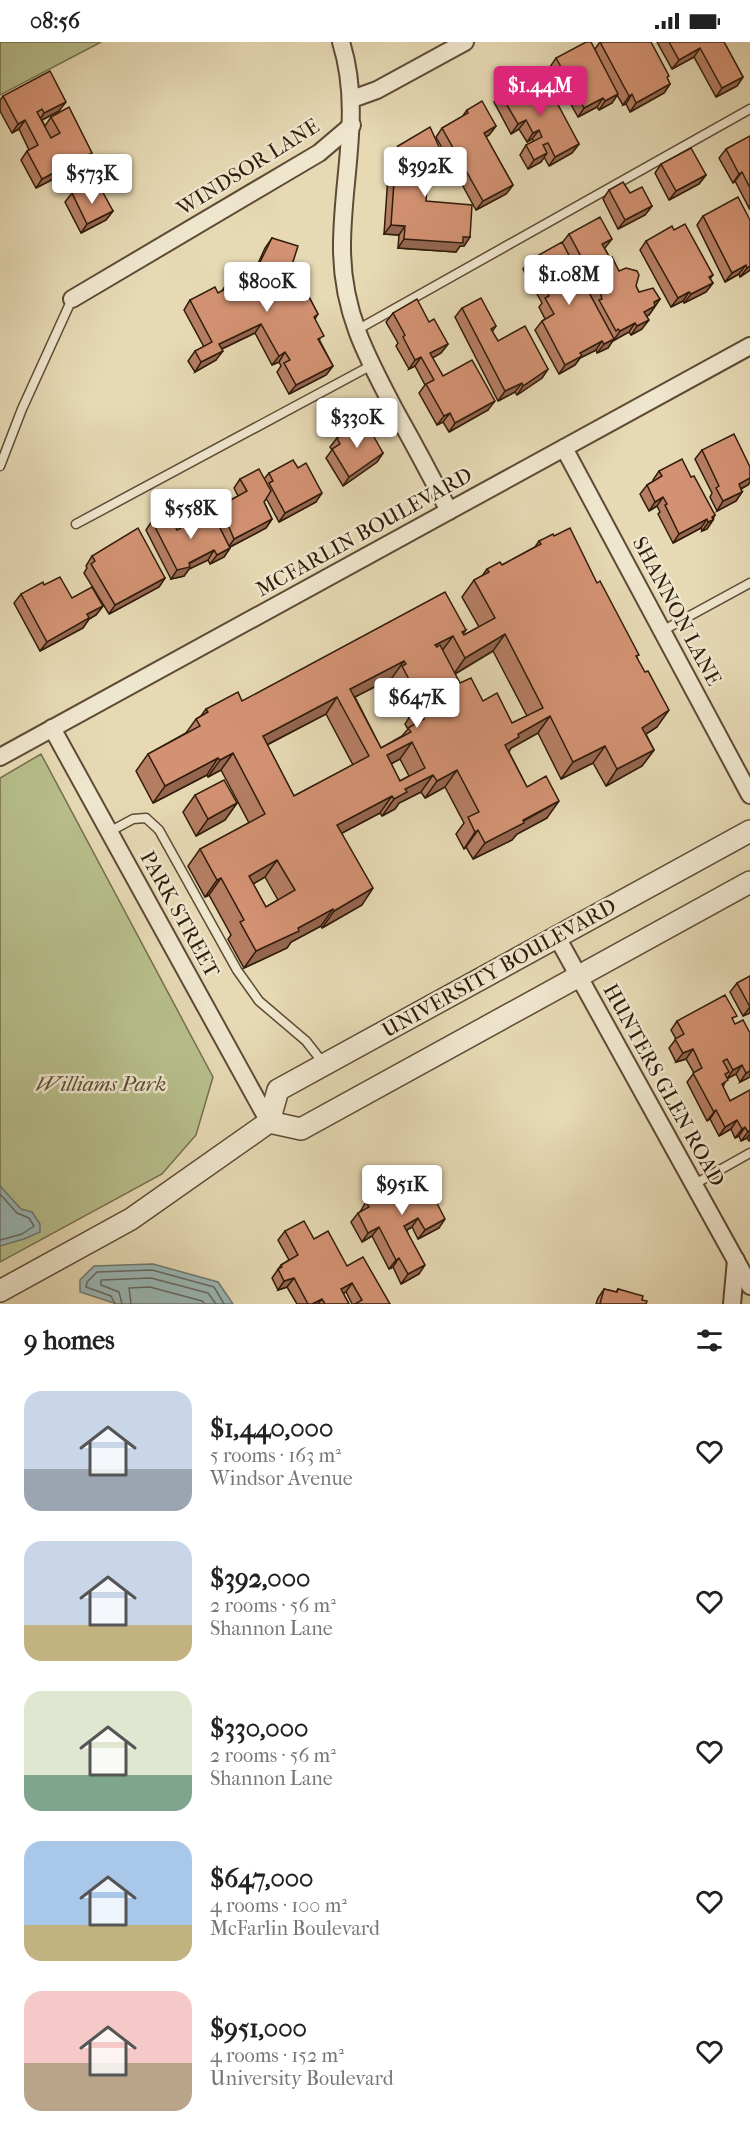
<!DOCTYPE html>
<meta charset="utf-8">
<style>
body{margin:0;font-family:"IM FELL French Canon",serif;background:#f6f6f6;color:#222;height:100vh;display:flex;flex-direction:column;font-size:22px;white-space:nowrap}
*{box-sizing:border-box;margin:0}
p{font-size:20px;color:#767676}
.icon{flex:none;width:33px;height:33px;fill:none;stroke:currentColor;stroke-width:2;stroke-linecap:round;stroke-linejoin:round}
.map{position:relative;height:1262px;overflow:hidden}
.sheet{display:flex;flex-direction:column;background:#fff;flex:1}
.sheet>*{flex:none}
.price{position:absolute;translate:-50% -51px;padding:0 14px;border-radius:6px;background:#fff;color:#222;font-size:20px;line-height:39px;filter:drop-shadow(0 2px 3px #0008)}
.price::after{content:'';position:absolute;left:50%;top:36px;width:18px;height:14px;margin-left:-9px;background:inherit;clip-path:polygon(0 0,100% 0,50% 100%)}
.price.on{background:#db2777;color:#fff}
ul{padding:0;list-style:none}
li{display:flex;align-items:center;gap:18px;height:150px;padding:0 24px}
li span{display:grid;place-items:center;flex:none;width:168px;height:120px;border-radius:18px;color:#555}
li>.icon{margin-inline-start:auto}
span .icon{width:72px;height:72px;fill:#fffc;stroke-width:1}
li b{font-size:26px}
h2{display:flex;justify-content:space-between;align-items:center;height:72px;padding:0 24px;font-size:26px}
.status{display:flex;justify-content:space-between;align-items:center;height:42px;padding:0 30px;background:#fff;direction:ltr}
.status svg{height:16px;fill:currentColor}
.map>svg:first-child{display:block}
</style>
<div class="status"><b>08:56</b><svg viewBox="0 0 49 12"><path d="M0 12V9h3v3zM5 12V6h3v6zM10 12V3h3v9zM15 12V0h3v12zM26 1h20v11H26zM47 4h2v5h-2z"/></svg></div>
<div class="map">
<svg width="750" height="1262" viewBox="0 0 750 1262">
<rect width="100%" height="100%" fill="#e6d9b4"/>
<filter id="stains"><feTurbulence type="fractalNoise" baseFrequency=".00333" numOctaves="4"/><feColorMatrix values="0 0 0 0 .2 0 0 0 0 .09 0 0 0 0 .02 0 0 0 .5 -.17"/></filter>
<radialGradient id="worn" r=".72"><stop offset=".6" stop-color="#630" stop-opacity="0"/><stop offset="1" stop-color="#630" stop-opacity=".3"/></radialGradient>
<g fill="#b7bf8c" stroke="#746e4c" stroke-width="1.5">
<path d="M0 0H101L0 53Z"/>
<path d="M41 712 213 1035 196 1093 162 1132 0 1220V736Z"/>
</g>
<g fill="#9ab8b7" stroke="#707a72" stroke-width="1.5">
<path d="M0 1144 21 1167 32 1170 40 1182V1190L24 1197 0 1204Z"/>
<path d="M153 1222 218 1240 233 1262H117L80 1250V1238L94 1224Z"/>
</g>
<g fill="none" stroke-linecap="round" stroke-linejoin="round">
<g stroke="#666a61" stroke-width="1.5">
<path d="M0 1152 17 1171 29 1176 34 1184 22 1192 0 1198"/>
<path d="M115 1262 111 1254 86 1245 87 1240 97 1230 152 1228 214 1245 224 1262"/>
<path d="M122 1262 119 1250 101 1243V1238L151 1236 208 1251 216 1262"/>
<path d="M131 1262 129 1246 150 1245 202 1259 205 1262"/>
</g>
<defs>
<g id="service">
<path d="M355 289 750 67"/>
<path d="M0 424 22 367 72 257"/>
<path d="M76 482 372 323"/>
<path d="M662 589 750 541"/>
<path d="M109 790 133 777 146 776 159 788 237 928 259 959 306 999 324 1022"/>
<path d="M693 1143 750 1111"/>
</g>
<g id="minor">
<path d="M341 0C363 70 341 138 342 209 343 273 368 317 397 372 415 404 432 436 449 469"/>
<path d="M352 57 377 48 465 0"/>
<path d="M72 257 319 111 352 83"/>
<path d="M564 406 750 753"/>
<path d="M52 686 269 1080"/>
<path d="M0 715 750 304"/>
<path d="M557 895 750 1244"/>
<path d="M732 1262 736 1218"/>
</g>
<g id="tertiary">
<path d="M269 1080 301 1087 750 840"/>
<path d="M0 1249 131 1177 269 1080 278 1048 750 789"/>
</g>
</defs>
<use href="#service" stroke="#5e4b35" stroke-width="11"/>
<use href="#minor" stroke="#5e4b35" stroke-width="20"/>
<use href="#tertiary" stroke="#5e4b35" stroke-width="24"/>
<use href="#service" stroke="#efe6ce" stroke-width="8"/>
<use href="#minor" stroke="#efe6ce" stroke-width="16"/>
<use href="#tertiary" stroke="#efe6ce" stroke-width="21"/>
</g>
<g fill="#b57e63" stroke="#311c0b" stroke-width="1.5" fill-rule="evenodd">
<path d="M600 0 667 36 670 42 664 51 630 70 626 62 623 63 617 53 612 61 599 68 597 65 578 75 550 25 556 16 595 7Z"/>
<path d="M657 0H724L743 35 737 44 716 55 694 15 672 27Z"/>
<path d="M500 51 552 61 579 102 572 111 549 124 544 115 541 120 528 127 520 113 526 103 534 99 532 97 527 100 519 87 511 92 494 60Z"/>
<path d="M3 54 59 69 42 78 45 84 51 75 86 120 36 146 21 118 27 109 29 108 19 87 12 91 0 69V58Z"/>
<path d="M467 68 496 84 489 93 486 95 513 143 506 152 476 168 436 95 442 86 462 75Z"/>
<path d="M750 94V168L735 139 733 141 719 116 726 107Z"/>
<path d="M398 104 440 107 434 116 421 125 426 159 470 195 464 204H460L456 210 398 206 399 193 384 192 388 134 391 130 392 113Z"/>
<path d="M661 122 706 133 699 142 669 158 655 131Z"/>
<path d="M609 148 630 151 652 164 645 173 618 187 603 157Z"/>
<path d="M72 151 90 153 113 169 106 178 81 191 65 160Z"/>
<path d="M703 174 750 178V228L740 235 739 232 725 240 697 183Z"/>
<path d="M674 188 713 233 710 237 713 241 706 250 684 261 683 259 671 265 640 208 646 199Z"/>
<path d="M569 192 605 207 610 216 619 229 636 244 639 250 660 257 649 273 647 274 642 287 631 293 629 290 613 298 608 306 597 311 596 308 580 316 575 323 559 332 535 288 542 279 545 277 539 265 542 261 523 227 530 218 562 201ZM569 214 594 260 582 251 577 242Z"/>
<path d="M272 196 292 223 318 272 315 277 320 299 333 324 326 333 289 352 277 330 281 324 279 320 272 323 255 291 222 307 216 318 195 330 188 319 195 309 204 305 184 268 190 258 218 251 222 249 227 241 256 226 265 206Z"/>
<path d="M462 266 496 284 492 290 498 299 548 327 542 336 517 353 515 350 498 359 455 275Z"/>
<path d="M393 271 429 280 448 302 441 311 432 316 443 334 488 368 449 390 443 380 437 383 419 351 425 343 415 324 409 327 396 304 398 301 386 280Z"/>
<path d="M337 396 383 411 377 420 343 444 326 416 332 408 330 405Z"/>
<path d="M702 408 750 425V440L748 443 741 447 742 450 736 459 717 469 710 455 712 451 695 417Z"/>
<path d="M659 429 691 435 715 473 713 476V478L707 487 702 489 701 486 673 501 658 472 660 470 657 464 649 469 640 452 647 443 653 439V438Z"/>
<path d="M269 431 316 460 279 480 266 456 264 460 272 477 266 486 230 505V506L224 515 210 522 208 518 189 527 184 534 171 537 146 488 152 479 177 488 199 485 203 483 202 480 208 471 215 470 220 464 238 454 234 446 240 437H264Z"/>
<path d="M554 494 597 541 637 615 657 685 646 692 654 708 642 724 606 744 593 721 561 737 538 691 511 706 509 710 527 745 547 776 517 792 512 798 473 817 466 805 464 807 456 792 464 781 445 745 425 756 421 750 399 761 395 767 382 774 380 771 342 791 362 863 322 886 321 884 291 900 287 906 244 926 228 897 231 893 209 853 205 855 188 824 200 807 249 781 221 728 208 735 207 733 153 761 136 729 148 712 186 691 196 677 201 674 206 667 242 659 466 588 463 592 464 593 479 585 462 555 474 538 482 534 487 527 502 523 535 505 539 499ZM493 609 527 674 512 681 460 641 455 632ZM392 636 393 638 390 641 409 676 405 682 408 687 402 694 381 706 355 655ZM326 672 353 723 294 754 267 703ZM400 717 409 734 400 739 391 722ZM265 835 278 858 266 865 253 842Z"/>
<path d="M92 514 165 536 159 545 109 572 84 531 87 526 86 524Z"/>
<path d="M44 543 72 556 103 564 96 573 89 577 83 586 40 609 14 561 21 552Z"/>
<path d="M195 753 237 761 225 778 196 794 183 770Z"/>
<path d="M750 934V971L743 974 730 950 737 941Z"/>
<path d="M677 979H733L750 1035 740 1040 736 1032 727 1036 723 1045 730 1059 750 1048V1098L749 1099 747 1096 741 1099 739 1094 735 1096 731 1087 719 1094 710 1077 707 1079 687 1040 694 1031 686 1017 676 1020 669 1006 676 997 671 988Z"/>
<path d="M379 1141 439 1186 418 1197 412 1185 407 1188 419 1232 401 1242 393 1225 389 1227 372 1194 362 1200 351 1180 358 1171 360 1170 366 1160 370 1159 369 1157 373 1150Z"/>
<path d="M285 1189 314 1197 347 1224 390 1262H352L346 1250 343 1251 349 1262H297L287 1245 278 1248 272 1236 281 1223 289 1218 278 1198Z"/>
<path d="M604 1247 616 1250 618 1247 642 1258 646 1262H596L598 1256Z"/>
</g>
<g fill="#946650" stroke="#311c0b" stroke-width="1.5">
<path d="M700 6 694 15 672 27 679 18Z"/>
<path d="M743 35 737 44 716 55 722 46Z"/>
<path d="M670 42 664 51 630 70 636 61Z"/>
<path d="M618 52 612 61 599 68 605 59Z"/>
<path d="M632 52 626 62 623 63 629 54Z"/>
<path d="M603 56 597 65 578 75 584 66Z"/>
<path d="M66 60 59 69 38 80 44 71Z"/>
<path d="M25 78 19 87 12 91 18 82Z"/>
<path d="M526 78 519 87 511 92 518 82Z"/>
<path d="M496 84 489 93 478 100 484 91Z"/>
<path d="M539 88 532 97 527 100 533 91Z"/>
<path d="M579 102 572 111 549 124 555 115Z"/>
<path d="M440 107 434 116 415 129 421 120Z"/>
<path d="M92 111 86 120 36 146 42 137Z"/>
<path d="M547 111 541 120 528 127 534 118Z"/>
<path d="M742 130 735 139 733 141 739 132Z"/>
<path d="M706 133 699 142 669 158 676 149Z"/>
<path d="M513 143 506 152 476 168 483 159Z"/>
<path d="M652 164 645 173 618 187 625 178Z"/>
<path d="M113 169 106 178 81 191 87 182Z"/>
<path d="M391 183 405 184 399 193 384 192Z"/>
<path d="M463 195H470L464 204H460L456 210 398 206 404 197Z"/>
<path d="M612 197 605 206 596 211 602 202Z"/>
<path d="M746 223 739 232 725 240 732 231Z"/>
<path d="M750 224V228L740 235 747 226Z"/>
<path d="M713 241 706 250 684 261 691 252Z"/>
<path d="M689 250 683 259 671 265 678 256Z"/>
<path d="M660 257 649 273 638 279 644 270 654 260Z"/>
<path d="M649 278 642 287 631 293 637 284Z"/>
<path d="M635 281 629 290 613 299 620 289Z"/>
<path d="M261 282 255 291 213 311 219 302Z"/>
<path d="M614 297 608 306 597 311 604 302Z"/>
<path d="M602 299 596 308 580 316 575 323 559 332 565 323 580 311Z"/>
<path d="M448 302 441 311 424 321 430 311Z"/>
<path d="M223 309 216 318 195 330 201 320Z"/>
<path d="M285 310 279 320 272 323 279 314Z"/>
<path d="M421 315 415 324 409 327 415 318Z"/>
<path d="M333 324 326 333 289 352 296 343Z"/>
<path d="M548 327 542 336 517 353 523 344Z"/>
<path d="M522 341 515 350 498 359 505 349Z"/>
<path d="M495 359 488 368 449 390 455 381Z"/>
<path d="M450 371 443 380 437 383 444 374Z"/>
<path d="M383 411 377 420 343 444 349 435Z"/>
<path d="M750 436V440L748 443 732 451 739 442Z"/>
<path d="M742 450 736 459 717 469 723 459Z"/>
<path d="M322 451 316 460 279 480 285 471Z"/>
<path d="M663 455 657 464 649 469 655 460Z"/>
<path d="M715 473 711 479 713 478 707 487 702 489 712 475Z"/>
<path d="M272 477 266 486 228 506 234 497Z"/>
<path d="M707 477 701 486 673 501 679 492Z"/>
<path d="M230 506 224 515 210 522 217 513Z"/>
<path d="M214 508 208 518 189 527 184 534 171 537 177 528Z"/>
<path d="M165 536 159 545 109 572 115 563Z"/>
<path d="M103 564 96 573 89 577 83 586 40 609 47 600 87 572Z"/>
<path d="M505 592 493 609 453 633 465 616Z"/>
<path d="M453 594 441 610 435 603Z"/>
<path d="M404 619 392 636 341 662 350 647Z"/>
<path d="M337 655 326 672 251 711 263 694Z"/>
<path d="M669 668 657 685 630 702 642 686Z"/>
<path d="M550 674 538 691 511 706 507 712 505 703 518 692Z"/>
<path d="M412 700 400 717 375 730 387 713Z"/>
<path d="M605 704 593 721 561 737 573 720Z"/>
<path d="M654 708 642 724 606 744 617 727Z"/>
<path d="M233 711 221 728 208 735 220 718Z"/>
<path d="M218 716 207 733 153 761 165 744Z"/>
<path d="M457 728 445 745 425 756 437 739Z"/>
<path d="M433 733 421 750 399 761 395 767 382 774 394 757 405 747Z"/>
<path d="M392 754 380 771 325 800 337 783Z"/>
<path d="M559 759 547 776 517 792 512 798 473 817 485 801Z"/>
<path d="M237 761 225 778 196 794 208 777Z"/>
<path d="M478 788 466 805 464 807 475 790Z"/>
<path d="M277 818 265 835 237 851 249 834Z"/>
<path d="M221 836 209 853 205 855 217 838Z"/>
<path d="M373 846 362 863 322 886 334 869Z"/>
<path d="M333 867 321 884 291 900 287 906 244 926 256 909Z"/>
<path d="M750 965V971L743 974Z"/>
<path d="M693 1007 686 1017 676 1020 683 1011Z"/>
<path d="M742 1023 736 1032 727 1037 733 1028Z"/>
<path d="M750 1029V1035L740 1040 746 1031Z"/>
<path d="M716 1068 710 1077 707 1079 714 1070Z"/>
<path d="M737 1078 731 1087 719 1094 725 1085Z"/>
<path d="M745 1085 739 1094 735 1096 742 1087Z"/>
<path d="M750 1088V1092L747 1096 741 1099 748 1090Z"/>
<path d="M418 1176 412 1185 398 1193 404 1184Z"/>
<path d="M445 1177 439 1186 418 1197 425 1188Z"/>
<path d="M379 1185 372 1194 362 1200 368 1191Z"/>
<path d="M399 1216 393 1225 389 1227 396 1218Z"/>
<path d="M425 1223 419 1232 401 1242 408 1232Z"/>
<path d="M294 1236 287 1245 278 1248 284 1239Z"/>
<path d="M352 1241 346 1250 335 1256 341 1247Z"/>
<path d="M322 1257 318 1262H312Z"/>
</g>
<g fill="#d39273" stroke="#311c0b" stroke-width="1.5" fill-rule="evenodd">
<path d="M586 0H591L618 52 605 59 603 56 584 66 556 16Z"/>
<path d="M600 0H651L669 34 667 35 670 42 636 61 632 52 629 54Z"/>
<path d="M669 0H724L743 35 722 46 700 6 679 18Z"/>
<path d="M50 29 66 60 44 71 42 67 37 70 51 96 60 91 51 75 69 65 92 111 42 137 27 109 38 103 25 78 18 82 3 54Z"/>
<path d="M536 31 552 61 556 59 579 102 555 115 548 101 543 103 547 111 534 118 526 103 542 95 539 88 533 91 526 78 518 82 500 51Z"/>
<path d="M482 59 496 84 484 91 513 143 483 159 442 86 468 71 467 68Z"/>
<path d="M430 85 440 107 421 120V127L428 128 426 159 472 163 470 195H463V201L404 197 405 184 391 183 395 125 397 126 398 104Z"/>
<path d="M750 94V146L742 130 739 132 726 107Z"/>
<path d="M691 106 706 133 676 149 661 122Z"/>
<path d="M623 140 630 151 642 145 652 164 625 178 609 148Z"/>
<path d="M85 145 90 153 101 147 113 169 87 182 72 151Z"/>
<path d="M738 155 750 178V224L747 226 746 223 732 231 703 174Z"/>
<path d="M600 175 612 197 602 202 610 216 612 215 619 229 626 226 637 229 639 233 636 244 639 250 653 246 660 257 654 260 655 264 644 270 649 278 637 284 635 281 620 289 618 287 616 289 599 258 602 257 600 250 569 192Z"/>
<path d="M685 182 713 233 709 235 713 241 691 252 689 250 678 256 646 199 672 184 674 188Z"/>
<path d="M272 196 298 204 292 223 318 272 314 275 324 294 318 297 333 324 296 343 284 321 290 318 285 310 279 314 261 282 219 302 223 309 201 320 195 309 212 300 190 258 215 245 218 251 229 245 227 241 258 224Z"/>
<path d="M562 200 581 236 576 239 582 251 587 247 614 297 604 302 602 299 580 311 582 314 565 323 542 279 554 272 545 256 549 254 530 218Z"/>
<path d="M481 256 496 284 491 287 498 299 525 284 548 327 523 344 522 341 505 349 462 266Z"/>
<path d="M417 257 429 280 434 277 448 302 430 311 443 334 472 318 495 359 455 381 450 371 444 374 426 342 434 338 421 315 415 318 403 295 405 293 393 271Z"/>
<path d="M365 379 383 411 349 435 332 407 340 402 337 396Z"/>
<path d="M734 392 750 425V436L739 442 742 450 723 459 716 446 719 444 702 408Z"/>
<path d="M682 417 691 435 694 434 715 473 712 475 713 478 708 480 707 477 679 492 665 463 667 462 663 455 655 460 647 443 662 434 659 429Z"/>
<path d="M293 418 298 426 306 421 322 451 285 471 269 441 273 439 269 431Z"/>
<path d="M259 427 271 449 264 460 272 477 234 497 220 464 247 449 240 437Z"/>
<path d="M214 468 219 476 216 478 230 506 217 513 214 508 189 521 190 525 177 528 152 479 168 471 177 488 196 478 199 485 212 479 208 471Z"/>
<path d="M138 486 165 536 115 563 91 522 95 519 92 514Z"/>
<path d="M570 486 597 541 600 539 639 613 636 614 645 630 648 629 669 668 642 686 654 708 617 727 605 704 573 720 550 674 518 692 519 695 505 703 527 745 546 734 559 759 523 778 524 781 485 801 478 788 475 790 468 775 479 770 457 728 437 739 433 733 405 747 407 750 394 757 392 754 337 783 373 846 334 869 333 867 298 886 299 889 256 909 240 880 244 878 221 836 217 838 200 807 265 772 233 711 220 718 218 716 165 744 148 712 200 684 196 677 208 670 206 667 238 650 242 659 445 550 466 588 462 590 464 593 495 576 474 538 489 530 487 527 500 520 502 523 541 502 539 499 553 492 554 494ZM505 592 543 666 512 681 497 651 483 659 471 636 460 641 440 603 437 605 435 603 453 594 465 616ZM404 619 406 622 402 624 422 662 417 665 424 677 408 686 411 690 381 706 350 647ZM337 655 369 714 294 754 263 694ZM412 700 425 726 400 739 387 713ZM277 818 295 848 266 865 249 834Z"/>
<path d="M60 535 72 556 92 545 103 564 87 572 89 576 47 600 21 552 43 540 44 543Z"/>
<path d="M224 738 237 761 208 777 195 753Z"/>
<path d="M750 934V965L737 941Z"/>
<path d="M725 953 737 974 732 976 735 982 743 978 750 991V1029L746 1031 742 1023 733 1028 727 1017 723 1019 729 1030 725 1032 728 1038 722 1042 730 1059 750 1048V1088L748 1090 745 1085 742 1087 737 1078 725 1085 716 1068 714 1070 693 1031 702 1026 693 1007 683 1011 675 997 684 992 677 979Z"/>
<path d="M410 1132 415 1141 424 1136 445 1177 425 1188 418 1176 404 1184 425 1223 408 1232 399 1216 396 1218 379 1185 368 1191 358 1171 369 1165 366 1160 378 1154 375 1148 379 1141 386 1139 391 1142Z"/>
<path d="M304 1179 314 1197 328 1189 347 1224 363 1215 390 1262H355L362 1258 352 1241 341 1247 349 1262H325L322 1257 312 1262H308L294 1236 284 1239 278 1227 282 1225 281 1223 298 1213 285 1189Z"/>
<path d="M604 1247 617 1250 618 1247 643 1254 642 1258 647 1259 646 1262H600Z"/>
</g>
<g text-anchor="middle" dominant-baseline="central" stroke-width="5" stroke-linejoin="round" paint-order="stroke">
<g font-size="21" fill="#311c0b" stroke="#efe6ce">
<text transform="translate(248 125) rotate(-32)">WINDSOR LANE</text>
<text transform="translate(364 490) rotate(-29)">MCFARLIN BOULEVARD</text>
<text transform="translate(677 569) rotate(62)">SHANNON LANE</text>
<text transform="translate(180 872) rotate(61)">PARK STREET</text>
<text transform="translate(499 926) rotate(-29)">UNIVERSITY BOULEVARD</text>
<text transform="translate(664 1043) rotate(61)">HUNTERS GLEN ROAD</text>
</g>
<g font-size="21" font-style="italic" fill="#594d32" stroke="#efe6ce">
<text x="101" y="1042">Williams Park</text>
</g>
</g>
<rect width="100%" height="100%" filter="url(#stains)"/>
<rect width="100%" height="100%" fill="url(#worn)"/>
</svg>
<b class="price on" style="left:540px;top:75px">$1.44M</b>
<b class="price" style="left:425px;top:156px">$392K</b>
<b class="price" style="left:92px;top:163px">$573K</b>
<b class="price" style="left:569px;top:264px">$1.08M</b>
<b class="price" style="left:267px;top:271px">$800K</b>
<b class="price" style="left:357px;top:407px">$330K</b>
<b class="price" style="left:191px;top:498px">$558K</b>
<b class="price" style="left:417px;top:687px">$647K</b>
<b class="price" style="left:402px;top:1174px">$951K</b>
</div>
<section class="sheet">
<h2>9 homes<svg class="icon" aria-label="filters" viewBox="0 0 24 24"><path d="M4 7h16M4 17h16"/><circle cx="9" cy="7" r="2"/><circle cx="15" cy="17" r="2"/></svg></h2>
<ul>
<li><span style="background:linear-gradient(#c9d6e8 65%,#9aa5b1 0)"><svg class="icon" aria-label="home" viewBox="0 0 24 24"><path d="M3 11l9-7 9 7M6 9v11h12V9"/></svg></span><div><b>$1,440,000</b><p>5 rooms · 163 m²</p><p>Windsor Avenue</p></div><svg class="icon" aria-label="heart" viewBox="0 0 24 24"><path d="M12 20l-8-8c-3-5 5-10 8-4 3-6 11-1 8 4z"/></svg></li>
<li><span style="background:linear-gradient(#c9d6e8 70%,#c2b280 0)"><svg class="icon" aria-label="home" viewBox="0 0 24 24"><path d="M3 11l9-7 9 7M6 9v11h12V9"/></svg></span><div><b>$392,000</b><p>2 rooms · 56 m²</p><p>Shannon Lane</p></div><svg class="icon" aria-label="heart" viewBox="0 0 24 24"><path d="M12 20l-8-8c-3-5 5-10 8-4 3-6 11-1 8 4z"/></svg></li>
<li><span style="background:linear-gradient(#dfe7d0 70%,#7fa58c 0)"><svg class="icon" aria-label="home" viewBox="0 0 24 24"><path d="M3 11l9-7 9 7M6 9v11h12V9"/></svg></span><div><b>$330,000</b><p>2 rooms · 56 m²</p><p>Shannon Lane</p></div><svg class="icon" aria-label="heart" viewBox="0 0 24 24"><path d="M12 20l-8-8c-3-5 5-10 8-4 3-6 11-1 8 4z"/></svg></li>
<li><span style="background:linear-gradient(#a9c7e8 70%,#c2b280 0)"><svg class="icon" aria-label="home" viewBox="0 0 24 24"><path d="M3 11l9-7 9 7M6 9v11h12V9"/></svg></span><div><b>$647,000</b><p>4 rooms · 100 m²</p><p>McFarlin Boulevard</p></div><svg class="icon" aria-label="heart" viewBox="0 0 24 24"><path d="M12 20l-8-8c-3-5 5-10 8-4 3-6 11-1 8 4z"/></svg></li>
<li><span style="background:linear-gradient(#f6c9c9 60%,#b9a48a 0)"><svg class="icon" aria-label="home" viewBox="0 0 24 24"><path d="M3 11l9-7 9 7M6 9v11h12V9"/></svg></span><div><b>$951,000</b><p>4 rooms · 152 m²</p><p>University Boulevard</p></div><svg class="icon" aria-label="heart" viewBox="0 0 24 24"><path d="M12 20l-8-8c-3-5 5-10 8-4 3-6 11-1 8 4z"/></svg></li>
</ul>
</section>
